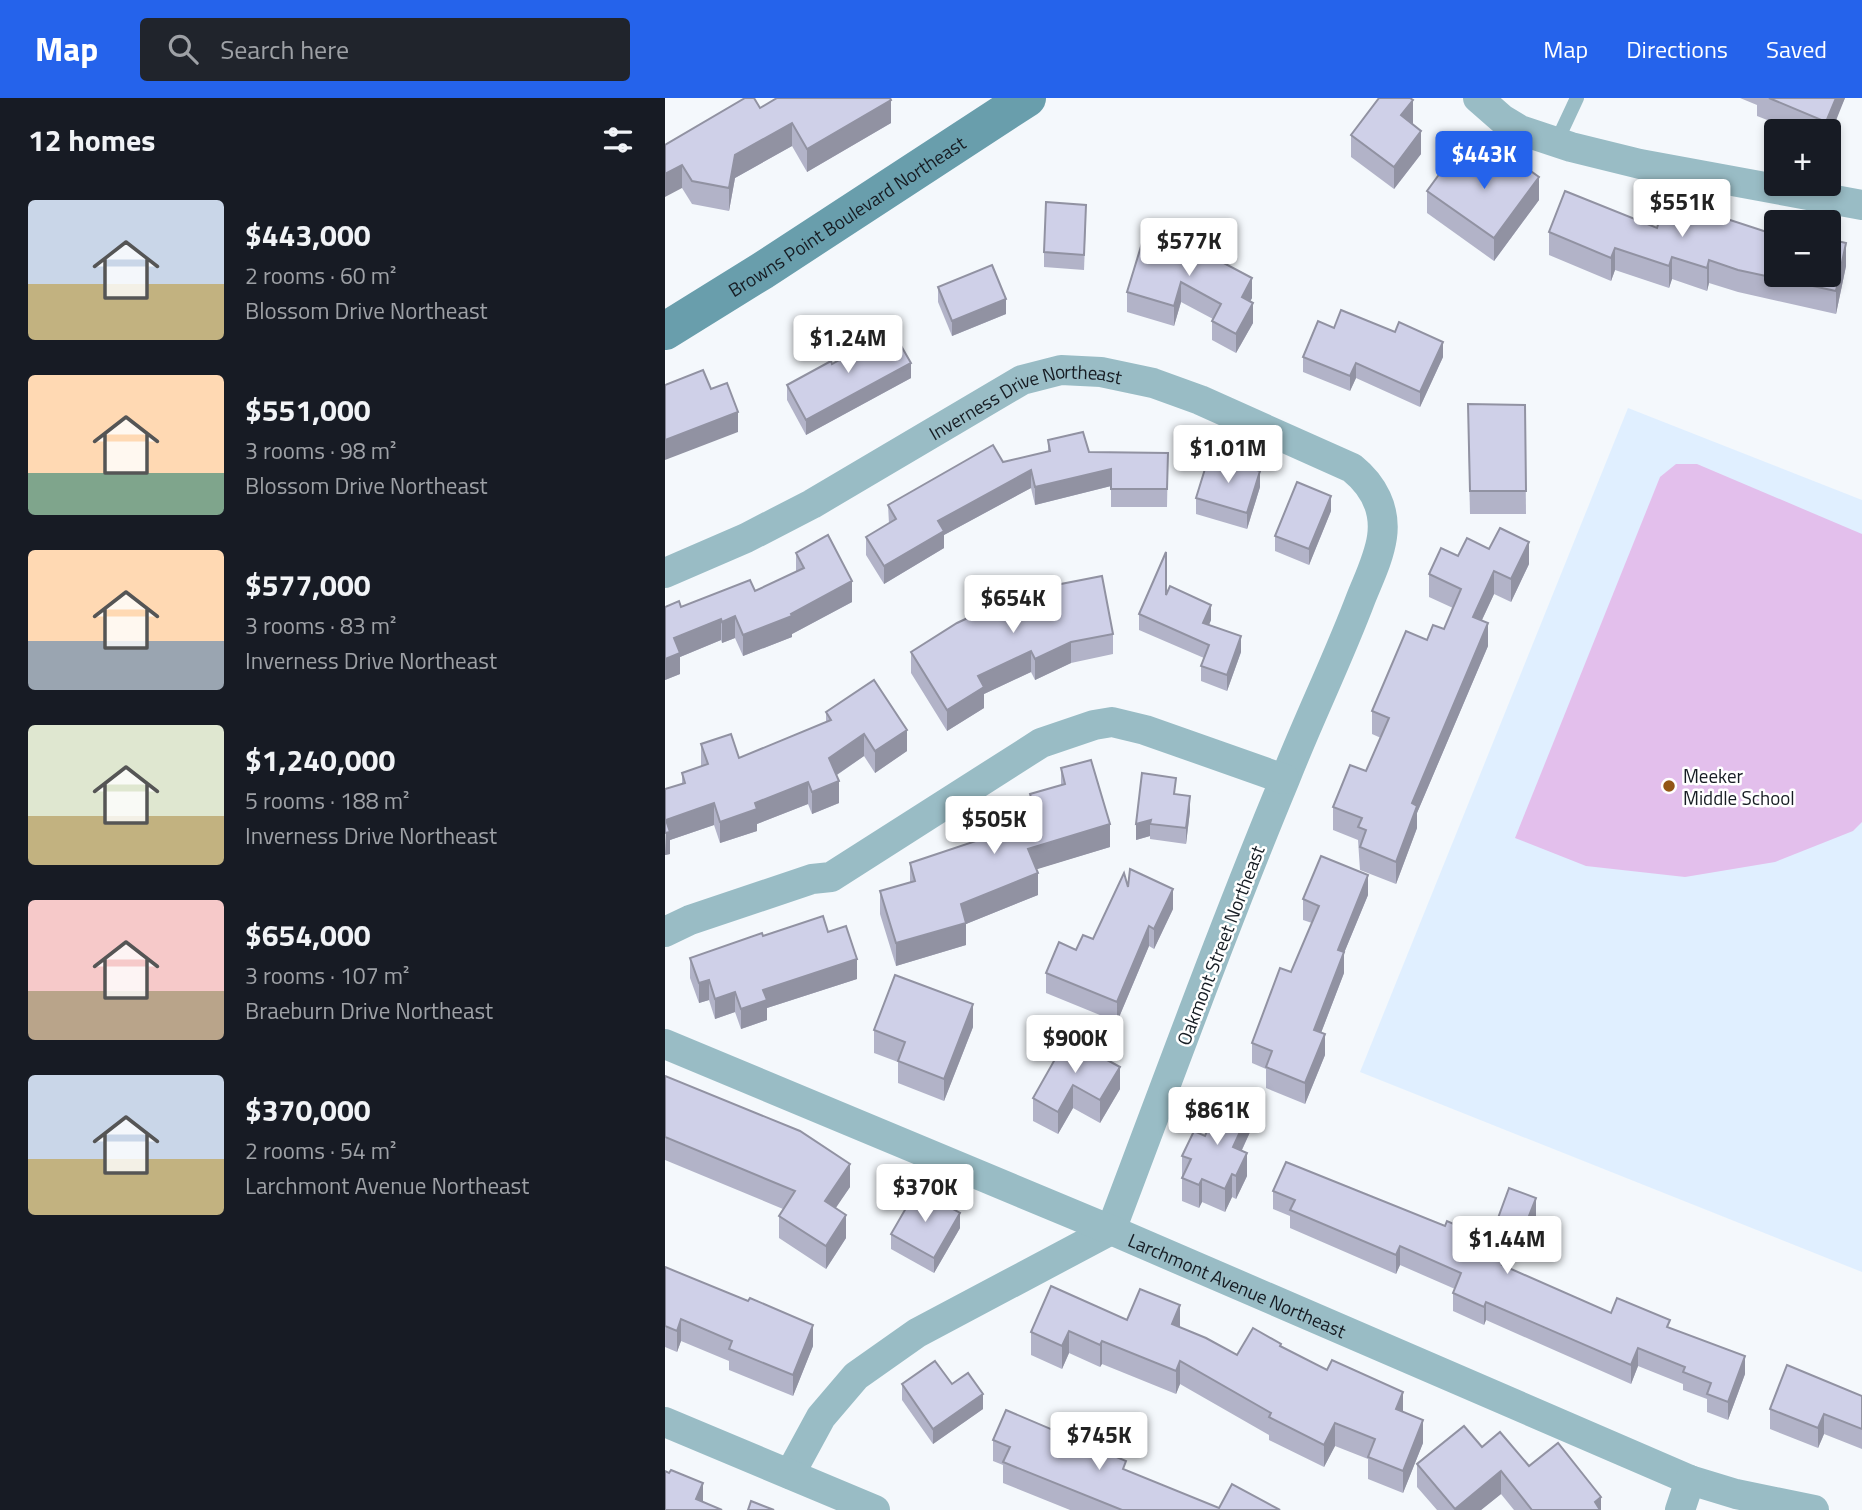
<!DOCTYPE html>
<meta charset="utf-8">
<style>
body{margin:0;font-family:"Titillium Web",sans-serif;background:#20242c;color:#f1f3f6;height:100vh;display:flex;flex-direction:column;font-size:26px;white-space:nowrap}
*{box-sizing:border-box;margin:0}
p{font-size:23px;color:#9ea1a6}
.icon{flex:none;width:38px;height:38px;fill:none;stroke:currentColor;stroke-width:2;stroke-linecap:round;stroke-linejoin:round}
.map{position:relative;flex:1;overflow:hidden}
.drawer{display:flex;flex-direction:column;background:#171b24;width:665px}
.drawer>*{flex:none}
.buttons{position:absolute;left:1099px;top:21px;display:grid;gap:14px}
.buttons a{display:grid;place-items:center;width:77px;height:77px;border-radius:7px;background:#171b24;box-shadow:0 4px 10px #0003;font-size:35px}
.price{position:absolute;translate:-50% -60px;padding:0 16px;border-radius:7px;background:#fff;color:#222;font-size:23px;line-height:46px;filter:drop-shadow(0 2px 4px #0008)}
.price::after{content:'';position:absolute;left:50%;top:42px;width:21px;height:16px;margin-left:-10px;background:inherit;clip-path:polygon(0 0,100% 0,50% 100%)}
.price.selected{background:#2563eb;color:#fff}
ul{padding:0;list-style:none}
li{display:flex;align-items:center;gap:21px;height:175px;padding:0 28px}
li span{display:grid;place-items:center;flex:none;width:196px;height:140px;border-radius:7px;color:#555}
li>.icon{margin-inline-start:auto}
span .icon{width:84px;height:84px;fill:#fffc;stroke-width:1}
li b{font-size:30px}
h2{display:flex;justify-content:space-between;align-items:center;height:84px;padding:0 28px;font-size:30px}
header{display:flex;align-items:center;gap:42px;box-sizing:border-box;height:98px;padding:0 35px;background:#2563eb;color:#fff}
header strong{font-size:33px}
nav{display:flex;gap:38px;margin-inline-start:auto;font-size:24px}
.search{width:490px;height:63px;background:#20242c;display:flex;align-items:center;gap:18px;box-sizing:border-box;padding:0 24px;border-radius:7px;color:#9ea1a6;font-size:26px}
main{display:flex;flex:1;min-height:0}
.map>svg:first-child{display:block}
</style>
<header>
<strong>Map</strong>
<div class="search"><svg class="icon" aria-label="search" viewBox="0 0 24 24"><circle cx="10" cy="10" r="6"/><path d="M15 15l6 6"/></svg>Search here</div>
<nav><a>Map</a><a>Directions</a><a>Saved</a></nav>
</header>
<main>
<section class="drawer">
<h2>12 homes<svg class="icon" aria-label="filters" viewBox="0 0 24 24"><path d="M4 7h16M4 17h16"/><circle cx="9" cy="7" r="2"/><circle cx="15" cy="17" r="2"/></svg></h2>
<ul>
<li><span style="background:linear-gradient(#c9d6e8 60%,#c2b280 0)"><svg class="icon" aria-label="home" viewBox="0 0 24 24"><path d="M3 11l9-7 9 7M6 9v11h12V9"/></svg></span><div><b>$443,000</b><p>2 rooms · 60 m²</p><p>Blossom Drive Northeast</p></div></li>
<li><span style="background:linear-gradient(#ffd9b3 70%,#7fa58c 0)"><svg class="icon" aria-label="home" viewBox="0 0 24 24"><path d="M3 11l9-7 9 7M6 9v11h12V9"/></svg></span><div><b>$551,000</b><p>3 rooms · 98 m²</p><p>Blossom Drive Northeast</p></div></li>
<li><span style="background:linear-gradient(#ffd9b3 65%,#9aa5b1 0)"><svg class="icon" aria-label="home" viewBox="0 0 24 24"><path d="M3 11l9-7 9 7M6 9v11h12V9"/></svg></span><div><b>$577,000</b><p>3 rooms · 83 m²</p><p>Inverness Drive Northeast</p></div></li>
<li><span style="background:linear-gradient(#dfe7d0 65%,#c2b280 0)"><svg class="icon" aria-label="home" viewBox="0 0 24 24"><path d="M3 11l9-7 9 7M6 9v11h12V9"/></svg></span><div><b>$1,240,000</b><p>5 rooms · 188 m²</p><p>Inverness Drive Northeast</p></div></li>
<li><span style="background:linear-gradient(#f6c9c9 65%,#b9a48a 0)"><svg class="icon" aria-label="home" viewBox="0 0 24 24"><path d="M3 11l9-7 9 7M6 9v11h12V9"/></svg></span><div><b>$654,000</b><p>3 rooms · 107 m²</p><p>Braeburn Drive Northeast</p></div></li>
<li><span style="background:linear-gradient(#c9d6e8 60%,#c2b280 0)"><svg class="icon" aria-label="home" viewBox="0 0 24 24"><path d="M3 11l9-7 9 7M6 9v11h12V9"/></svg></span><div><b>$370,000</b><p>2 rooms · 54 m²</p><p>Larchmont Avenue Northeast</p></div></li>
</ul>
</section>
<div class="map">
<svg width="1197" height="1412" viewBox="0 0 1197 1412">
<rect width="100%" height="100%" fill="#f4f8fc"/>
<path fill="#e0efff" d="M963 310 1197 402V1174L695 974Z"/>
<path fill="#e3bfec" d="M1011 366H1032L1197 436V724L1188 733 1110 764 1020 779 921 768 850 740 995 379Z"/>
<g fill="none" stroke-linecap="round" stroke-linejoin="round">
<path stroke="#99bcc5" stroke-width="14" d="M891 45 912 0"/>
<g stroke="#99bcc5" stroke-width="30">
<path d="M813 0 837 21 855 32 906 49 975 66 1197 107"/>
<path id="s1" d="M0 475 81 440 147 406 357 282 396 272 436 274 488 285 535 302 687 370C708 387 721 411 717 439 714 460 704 480 696 500 673 561 644 620 620 681 558 830 503 982 446 1132L252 1235 191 1278 156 1319 125 1376"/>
<path d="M0 834 25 822 147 781 166 779 376 645 429 627 447 624 480 632 619 681"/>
<path id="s2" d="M0 946 446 1132 1025 1382 1071 1396 1149 1412"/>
<path d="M0 1324 210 1412"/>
<path d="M1015 1412 1025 1382"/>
</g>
<path stroke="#699eac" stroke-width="38" id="s3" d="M0 233 97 173 362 0"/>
</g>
<g fill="#b2b3c8">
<path d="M1075 0H1180L1164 33H1130L1092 18V7Z"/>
<path d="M95 10 226 25 142 74 127 48 70 80 64 113 27 106 17 90 0 47Z"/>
<path d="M748 25 747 26 756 56 729 91 686 59V37Z"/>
<path d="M819 79 874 102 829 163 762 115V93Z"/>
<path d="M421 122 419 172 379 169V154Z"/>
<path d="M992 130 1181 168 1171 216 1073 194 1044 185 1042 193 1007 181 1004 190 950 172 946 183 884 157V134Z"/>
<path d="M481 132 587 200 585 203 588 225 571 255 547 242V223L548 221 516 204 509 228 462 214V194Z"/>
<path d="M273 189 341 216 287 238 273 204Z"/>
<path d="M669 230 778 259 755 309 691 280 685 293 638 274V259Z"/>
<path d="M167 266 246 280 141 337 122 302V287Z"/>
<path d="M860 307 861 416H805L803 329Z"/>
<path d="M383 342 424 354 503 355 502 409H446V388L370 407 366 390 279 437V450L219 486 201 457V439L224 426 223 407 338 364 383 354Z"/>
<path d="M595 389 582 431 531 416V400Z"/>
<path d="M666 413 644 467 610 453V438Z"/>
<path d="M824 451 864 466 846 504 829 496 817 522 823 548 752 715V730L731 786 695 772 693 742 668 732V709L701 673 716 640 707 636V613L762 542 779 531 788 510 764 499V476L793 458Z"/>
<path d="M131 455 187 504 127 536V539L78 558 70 540 57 545 56 542 15 559V576L0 582V509H16L90 493 131 474Z"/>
<path d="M501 496 546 522 544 527 576 554 562 593 536 583V568L539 560 474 532V516Z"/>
<path d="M448 536V556L406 565 370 582 366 574 319 596V610L282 633 246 575V554Z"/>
<path d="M161 614 242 653 210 675 199 658 172 677 174 705 147 716 143 706 92 726V733L55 745 49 727 5 742V756L0 757 17 686V675L36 669V646L74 660 161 625Z"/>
<path d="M396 670 445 749 371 771 373 797 301 826V847L231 868 215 816V793L245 784V765L319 740V721L365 703V696L396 688Z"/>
<path d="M510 696 525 713 521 746 485 741V738L471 742Z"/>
<path d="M463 789 508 811 489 851 484 848 452 924 381 895V875L411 852 428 841Z"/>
<path d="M703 797 679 855V875L656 935 660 957 640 1006 601 990V971L587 965V945L626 874 647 825 638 822V801Z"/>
<path d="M163 834 192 881 102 910V922L76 931 70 914 50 921 44 902 34 905 25 880V860L98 838Z"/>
<path d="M308 929 279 1003 233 985V964L209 955V932Z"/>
<path d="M402 940 455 991 435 1025 408 1010 393 1036 368 1023V1000Z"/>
<path d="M0 978 185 1089 170 1110 181 1140 161 1171 114 1140V1118L118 1111 0 1062Z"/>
<path d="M585 1034 577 1052 582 1078 571 1101 567 1099 560 1114 537 1104 534 1110 517 1103V1058L540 1038Z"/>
<path d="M608 1093 780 1128 825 1142 871 1118 860 1146 855 1144 844 1170 946 1215 1005 1230 1080 1276 1063 1322 1042 1314V1301L1018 1292V1286L973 1268 966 1286 821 1222 819 1227 788 1213V1195L790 1191 735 1167 731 1176 625 1130V1118L608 1111Z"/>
<path d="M295 1130 269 1175 226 1151V1136Z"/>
<path d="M0 1169 148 1248 128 1298 64 1272V1263L16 1243 12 1254 0 1249Z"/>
<path d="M515 1230 572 1257 616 1249 738 1314 758 1345 738 1395 703 1381V1361L670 1348 659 1369 604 1342V1337L515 1286 511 1296 437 1266 435 1269 404 1255 397 1271 366 1257V1234Z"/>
<path d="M237 1286H287L318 1311 268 1346 237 1302Z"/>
<path d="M1197 1298V1351L1159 1336 1153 1350 1105 1331V1311Z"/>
<path d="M328 1342 461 1372 554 1410 615 1412H405L338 1385V1367L328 1363Z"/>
<path d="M817 1349 864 1368 936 1412H849L836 1396 816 1412H772L752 1389V1366Z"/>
</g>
<g fill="#9192a2">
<path d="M1171 0H1180L1164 40V33H1161V24Z"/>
<path d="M226 2V25L142 74V51Z"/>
<path d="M748 2V25L736 40V17Z"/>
<path d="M127 25V48L70 80 64 113V90L70 57Z"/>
<path d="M756 33V56L729 91V69Z"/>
<path d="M17 67V90L0 99V76Z"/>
<path d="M874 79V102L829 163V140Z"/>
<path d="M1181 145V168L1171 216V193Z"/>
<path d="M950 150V172L946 183V160Z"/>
<path d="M1007 159V181L1004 190V168Z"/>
<path d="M1044 162V185L1042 193V170Z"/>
<path d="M587 180V200L577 219V199Z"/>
<path d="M516 184V204L509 228V208Z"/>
<path d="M341 201V216L287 238V223Z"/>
<path d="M588 205V225L571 255V236Z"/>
<path d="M778 244V259L755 309V294Z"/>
<path d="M246 265V280L141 337V322Z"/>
<path d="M691 265V280L685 293V278Z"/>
<path d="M73 314V334L0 362V342Z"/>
<path d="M446 371V388L370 407V389Z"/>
<path d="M366 372V390L279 437V450L219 486V468L273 423Z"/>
<path d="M595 373V389L582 431V415Z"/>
<path d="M666 398V413L644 467V451Z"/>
<path d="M864 444V466L846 504V481Z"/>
<path d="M829 473V496L808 541V519Z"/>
<path d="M187 483V504L127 536V539L78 558V537L126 516Z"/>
<path d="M546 507V522L538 540V525Z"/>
<path d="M70 518V540L57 545V524Z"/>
<path d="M56 521V542L15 559V576L0 582V561L9 540Z"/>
<path d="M823 525V548L752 715V730L731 786V764L747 705Z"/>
<path d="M576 538V554L562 593V577Z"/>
<path d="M406 544V565L370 582V561Z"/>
<path d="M366 553V574L319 596V610L282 633V612L313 578Z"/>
<path d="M242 632V653L210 675V653Z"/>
<path d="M199 636V658L164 682V660Z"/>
<path d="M174 683V705L147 716V694Z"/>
<path d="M143 684V706L92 726V733L55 745V724L90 705Z"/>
<path d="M525 698V713L521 746V730Z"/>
<path d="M49 705V727L5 742V756L0 757 1 722Z"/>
<path d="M486 722 485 726V738L471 742V726Z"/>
<path d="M445 726V749L363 774V751Z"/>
<path d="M373 775V797L301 826V847L231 868V845L296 806Z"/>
<path d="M703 777V797L679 855V875L649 953V932L673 852Z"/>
<path d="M508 791V811L489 851V831Z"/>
<path d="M484 828V848L452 924V904Z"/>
<path d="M192 861V881L102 910V922L76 931V911L98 892Z"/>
<path d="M44 882V902L34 905V885Z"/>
<path d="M70 894V914L50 921V901Z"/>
<path d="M308 906V929L279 1003V981Z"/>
<path d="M660 936V957L640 1006V985Z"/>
<path d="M455 969V991L435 1025V1002Z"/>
<path d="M408 987V1010L393 1036V1014Z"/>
<path d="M585 1012V1034L568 1071V1049Z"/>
<path d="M582 1055V1078L571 1101V1078Z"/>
<path d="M185 1066V1089L160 1126V1103Z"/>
<path d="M567 1076V1099L560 1114V1091Z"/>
<path d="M537 1081V1104L534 1110V1087Z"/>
<path d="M871 1100V1118L860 1146V1128Z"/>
<path d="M295 1115V1130L269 1175V1160Z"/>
<path d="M181 1117V1140L161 1171V1148Z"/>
<path d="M855 1126V1144L837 1185V1167Z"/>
<path d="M735 1148V1167L731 1176V1157Z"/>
<path d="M821 1204V1222L819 1227V1209Z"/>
<path d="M515 1207V1230L507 1226Z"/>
<path d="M16 1221V1243L12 1254V1233Z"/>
<path d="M148 1227V1248L128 1298V1277Z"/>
<path d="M404 1233V1255L397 1271V1248Z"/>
<path d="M437 1243V1266L435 1269V1247Z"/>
<path d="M973 1250V1268L966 1286V1267Z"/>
<path d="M1080 1258V1276L1063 1322V1304Z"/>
<path d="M515 1263V1286L511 1296V1273Z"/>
<path d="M738 1294V1317L731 1311Z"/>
<path d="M318 1296V1311L268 1346V1331Z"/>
<path d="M1159 1316V1336L1153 1350V1330Z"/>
<path d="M758 1322V1345L738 1395V1373Z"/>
<path d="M670 1325V1348L659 1369V1347Z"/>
<path d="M836 1373V1396L816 1412H790V1411Z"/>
<path d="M38 1385V1408L31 1401Z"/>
<path d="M936 1399V1412H930V1404Z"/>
</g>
<g fill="#cfd0e8" stroke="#9192a2" stroke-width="2">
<path d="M80 0H89L95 10 112 0H225L226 2 142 51 127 25 70 57 64 90 27 83 17 67 0 76V47Z"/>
<path d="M714 0H745L748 2 736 17 756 33 729 69 686 37Z"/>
<path d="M1104 0H1171L1161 24Z"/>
<path d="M838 53 874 79 829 140 762 93 789 56 819 79Z"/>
<path d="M900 93 992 130 1001 101 1111 137V177H1164V141L1181 145 1171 193 1073 172 1044 162 1042 170 1007 159 1004 168 950 150 946 160 884 134Z"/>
<path d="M381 104 421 107 419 157 379 154Z"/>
<path d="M481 132 521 145 587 180 577 199 588 205 571 236 547 223 556 206 516 184 509 208 462 194Z"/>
<path d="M327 167 341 201 287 223 273 189Z"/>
<path d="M676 212 730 234 734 224 778 244 755 294 691 265 685 278 638 259 653 223 669 230Z"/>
<path d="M227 232 246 265 141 322 122 287 166 263 167 266Z"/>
<path d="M38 272 46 291 62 285 73 314 0 342V287Z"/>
<path d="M803 306 860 307 861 393H805Z"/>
<path d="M418 334 424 354 503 355 502 391H446V371L370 389 366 372 273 423 279 433 219 468 201 439 231 421 223 407 328 347 338 364 385 353 383 342Z"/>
<path d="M544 358 595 373 582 415 531 400Z"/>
<path d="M632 384 666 398 644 451 610 438Z"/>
<path d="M835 430 864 444 846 481 829 473 808 519 823 525 747 705 752 708 731 764 695 749 701 732 693 729 697 720 668 709 685 667 701 673 724 620 707 613 741 533 762 542 768 527 779 531 796 491 764 476 776 450 793 458 802 440 824 451Z"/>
<path d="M163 437 187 483 126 516 127 518 78 537 70 518 57 524 56 521 9 540 15 555 0 561V509L14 503 16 509 85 482 90 493 139 470 131 455Z"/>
<path d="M501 454V497L505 488 546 507 538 525 576 538 562 577 536 568 544 547 474 516Z"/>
<path d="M437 478 448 536 406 544 370 561 366 553 313 578 319 589 282 612 246 554 292 525 360 493Z"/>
<path d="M209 582 242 632 210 653 199 636 164 660 174 683 147 694 143 684 90 705 92 711 55 724 49 705 1 722 5 734 0 735V691L20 685 17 675 43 666 36 646 66 636 74 660 166 622 161 614Z"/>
<path d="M426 662 445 726 363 751 373 775 296 806 301 825 231 845 215 793 250 783 245 765 326 738 319 721 367 703 365 696 400 686 396 670Z"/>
<path d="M477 675 511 680 509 696 525 698 521 730 485 726 486 722 471 726Z"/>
<path d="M656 758 703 777 673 852 679 854 649 932 660 936 640 985 601 969 607 953 587 945 615 870 626 874 654 808 638 801Z"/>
<path d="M465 771 508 791 489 831 484 828 452 904 381 875 394 844 411 852 418 837 428 841 459 775 463 789Z"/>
<path d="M158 818 163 834 181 828 192 861 98 892 102 902 76 911 70 894 50 901 44 882 34 885 25 860 97 835 98 838Z"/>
<path d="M230 877 308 906 279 981 233 963 240 944 209 932Z"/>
<path d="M402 940 455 969 435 1002 408 987 393 1014 368 1000Z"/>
<path d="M0 978 135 1033 185 1066 160 1103 181 1117 161 1148 114 1118 130 1093 0 1039Z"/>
<path d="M557 999 585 1012 568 1049 582 1055 571 1078 567 1076 560 1091 537 1081 534 1087 517 1080 526 1061 517 1058 529 1033 540 1038Z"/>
<path d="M621 1064 780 1128 782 1123 825 1142 844 1090 871 1100 860 1128 855 1126 837 1167 946 1215 952 1200 1005 1222 1002 1229 1080 1258 1063 1304 1042 1296 1046 1285 1018 1274 1020 1269 973 1250 966 1267 821 1204 819 1209 788 1195 796 1175 735 1148 731 1157 625 1112 630 1102 608 1093Z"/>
<path d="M252 1091 295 1115 269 1160 226 1136Z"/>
<path d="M0 1169 83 1203 85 1200 148 1227 128 1277 64 1251 67 1243 16 1221 12 1233 0 1228Z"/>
<path d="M386 1188 462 1222 475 1191 515 1207 507 1226 541 1240 572 1257 588 1230 616 1246 615 1248 662 1272 667 1262 738 1294 731 1311 758 1322 738 1373 703 1359 710 1341 670 1325 659 1347 604 1319 606 1315 515 1263 511 1273 437 1243 435 1247 404 1233 397 1248 366 1234Z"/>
<path d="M270 1263 287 1286 303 1275 318 1296 268 1331 237 1286Z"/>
<path d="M1122 1267 1197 1298V1331L1159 1316 1153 1330 1105 1311Z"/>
<path d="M341 1312 461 1363 458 1371 554 1410 567 1386 615 1412H457L338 1364 345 1349 328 1342Z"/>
<path d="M799 1328 817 1349 835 1334 864 1368 893 1345 936 1399 930 1404 935 1412H867L836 1373 790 1411 752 1366Z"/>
<path d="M6 1372 38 1385 31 1401 57 1412H0V1373L4 1375Z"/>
<path d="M86 1403 109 1412H83Z"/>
</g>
<circle fill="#925616" stroke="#fff" stroke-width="2.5" cx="1004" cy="688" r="7"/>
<g text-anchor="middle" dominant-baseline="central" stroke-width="5" stroke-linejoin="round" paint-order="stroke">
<g font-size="19" fill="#171d24" stroke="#fff">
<text stroke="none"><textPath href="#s3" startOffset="215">Browns Point Boulevard Northeast</textPath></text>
<text stroke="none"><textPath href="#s1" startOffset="404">Inverness Drive Northeast</textPath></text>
<text transform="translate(555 847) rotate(-69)">Oakmont Street Northeast</text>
<text stroke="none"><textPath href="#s2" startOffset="621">Larchmont Avenue Northeast</textPath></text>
</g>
<g font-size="19" fill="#171d24" stroke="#fff" text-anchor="start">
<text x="1018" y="677">Meeker<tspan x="1018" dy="22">Middle School</tspan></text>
</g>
</g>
</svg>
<div class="buttons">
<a>+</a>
<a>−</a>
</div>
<b class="price selected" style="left:819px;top:93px">$443K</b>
<b class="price" style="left:1017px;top:141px">$551K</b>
<b class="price" style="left:524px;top:180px">$577K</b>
<b class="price" style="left:183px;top:277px">$1.24M</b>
<b class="price" style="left:563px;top:387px">$1.01M</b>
<b class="price" style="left:348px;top:537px">$654K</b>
<b class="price" style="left:329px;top:758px">$505K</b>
<b class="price" style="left:410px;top:977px">$900K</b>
<b class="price" style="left:552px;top:1049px">$861K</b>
<b class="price" style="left:260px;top:1126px">$370K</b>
<b class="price" style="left:842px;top:1178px">$1.44M</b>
<b class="price" style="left:434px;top:1374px">$745K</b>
</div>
</main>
